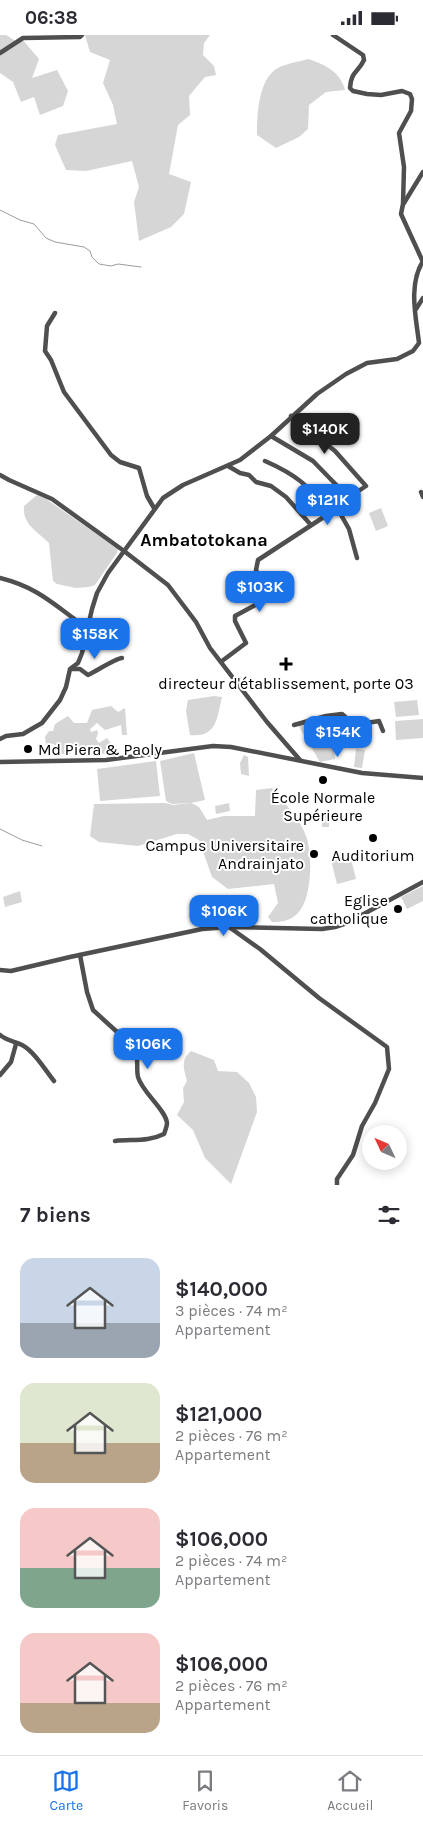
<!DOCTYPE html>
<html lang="fr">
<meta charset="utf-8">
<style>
body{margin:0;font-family:Karla,sans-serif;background:#f7f7f7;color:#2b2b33;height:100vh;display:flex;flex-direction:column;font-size:19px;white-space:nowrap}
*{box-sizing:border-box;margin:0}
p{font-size:16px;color:#7c7c81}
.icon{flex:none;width:28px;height:28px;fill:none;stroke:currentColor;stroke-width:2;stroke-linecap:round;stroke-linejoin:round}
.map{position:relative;height:1150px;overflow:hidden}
.sheet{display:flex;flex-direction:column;background:#fff;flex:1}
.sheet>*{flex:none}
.needle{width:32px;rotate:314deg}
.fabs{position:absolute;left:362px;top:1090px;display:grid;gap:10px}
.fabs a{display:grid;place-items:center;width:45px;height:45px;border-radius:50%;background:#fff;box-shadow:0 2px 12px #0003;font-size:25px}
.price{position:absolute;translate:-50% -42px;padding:0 11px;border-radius:10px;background:#1a73e8;color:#fff;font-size:16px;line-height:32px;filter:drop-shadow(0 1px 2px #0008)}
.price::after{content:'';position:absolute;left:50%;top:30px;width:15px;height:11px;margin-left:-8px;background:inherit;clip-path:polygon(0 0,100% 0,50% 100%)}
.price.selected{background:#222;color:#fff}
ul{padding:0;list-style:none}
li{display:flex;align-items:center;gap:15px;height:125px;padding:0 20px}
li span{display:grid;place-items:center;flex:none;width:140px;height:100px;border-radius:15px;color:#555}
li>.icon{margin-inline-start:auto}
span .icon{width:60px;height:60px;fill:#fffc;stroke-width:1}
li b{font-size:21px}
h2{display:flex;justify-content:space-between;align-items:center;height:60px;padding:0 20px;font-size:21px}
.status{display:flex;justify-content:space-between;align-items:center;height:35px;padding:0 25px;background:#fff;direction:ltr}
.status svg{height:14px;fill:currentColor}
.tab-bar{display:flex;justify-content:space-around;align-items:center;height:70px;border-top:1px solid #e1e1e2;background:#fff;font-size:14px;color:#7c7c81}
.tab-bar a{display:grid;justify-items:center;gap:2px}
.tab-bar .selected{color:#1a73e8}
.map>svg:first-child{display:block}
</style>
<div class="status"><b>06:38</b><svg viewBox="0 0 49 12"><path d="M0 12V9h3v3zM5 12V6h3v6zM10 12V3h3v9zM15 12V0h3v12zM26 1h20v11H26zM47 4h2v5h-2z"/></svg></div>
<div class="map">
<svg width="423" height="1150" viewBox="0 0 423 1150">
<rect width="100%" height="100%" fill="#fff"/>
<g fill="#d6d6d6">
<path d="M0 0H6L17 7 22 4 39 24 32 43 57 35 68 56 63 71 40 80 34 62 21 67 13 47 0 38Z"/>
<path d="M85 0H210L204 8 203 20 214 31 216 40 205 42 189 61 190 80 178 90 169 139 191 147 184 179 171 192 139 206 134 167 139 152 132 126 86 136 66 135 55 110 58 100 117 89 113 70 103 48 110 25 90 17Z"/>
<path d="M308 24C324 29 341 37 345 55L326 57 309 70 308 94 299 102 276 113 257 100C257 80 258 44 278 33 287 28 299 27 308 24Z"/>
<path d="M37 460 46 464 118 514 117 518 95 550 89 552 76 553 57 549 53 546 49 508C37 496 22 489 24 471Z"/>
<path d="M381 473 388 491 376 496 369 478Z"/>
<path d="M214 661 222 662C217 683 217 703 190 700L186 676 188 665Z"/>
<path d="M417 665 419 680 396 682 394 667Z"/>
<path d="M111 671 118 677 125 673 127 700H122L121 690 105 695 97 688 90 694 91 697 97 695 98 698 96 704 99 708 107 703 118 718 83 720 81 712H72L71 719H55L54 709H46L45 702 49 696H53L55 689 68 681 74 688H87L92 675Z"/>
<path d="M328 682 335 724 320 727 298 690Z"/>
<path d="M423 684V703L396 705 395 686Z"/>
<path d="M356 714 365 715 362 733 354 732Z"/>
<path d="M194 718 205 765 191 768 199 772 207 785 224 781H255L256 755 272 753C284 768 299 782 306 801 313 819 312 866 297 879 290 886 281 887 272 887L268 882 278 868 274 849 228 854 212 842 199 805 188 799H177L138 811 99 807 90 801 94 769 165 768 173 770 190 768 172 769 166 766 160 726Z"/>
<path d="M244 720 248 722 249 741 241 739 240 728Z"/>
<path d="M156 726 160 761 100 766 97 734Z"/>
<path d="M229 768 230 776 216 779 215 771Z"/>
<rect x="322" y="777" width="7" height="15"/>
<path d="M350 820 356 844 337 849 331 825Z"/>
<path d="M423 851V866L407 874 401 862Z"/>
<path d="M20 856 22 867 5 872 3 862Z"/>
<path d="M191 1016 214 1025 218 1036 237 1037 249 1048 256 1062 257 1077 231 1149 205 1123 193 1095 177 1080 184 1067 183 1053 187 1046C184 1034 180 1025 191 1016Z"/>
</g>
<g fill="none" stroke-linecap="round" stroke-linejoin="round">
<g stroke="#9d9d9d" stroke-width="1">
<path d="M0 175 20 185 34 189 46 203 55 207 84 212 90 216 92 222 99 229 111 231 118 229 141 232"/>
<path d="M0 794 22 805 42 811"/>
</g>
<g stroke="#4f4f4f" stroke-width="4.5">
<path d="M333 0 363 20 364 25C358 38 351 36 350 53L353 56 367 59 381 60 402 56 410 59 412 64 411 76 399 98 404 132 403 169 401 179 423 227"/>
<path d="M0 18 23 3 80 2 82 0"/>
<path d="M404 168 423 137"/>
<path d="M416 274 423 263"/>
<path d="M55 278 47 291 45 316 51 325 64 357 111 420 120 427 139 433 147 461 154 473"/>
<path d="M271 401 313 426 348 462"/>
<path d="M265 426C297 440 309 451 330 478"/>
<path d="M228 431 240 438 249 440 256 447 271 451 286 462 311 490"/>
<path d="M0 440 9 445 52 464 124 516 168 550 196 587 210 613 267 687 300 725"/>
<path d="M421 457 423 462"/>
<path d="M336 471 349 494 357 523"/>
<path d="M0 543C40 553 55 571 87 593"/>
<path d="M222 626 246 608 235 586V581L259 568 269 559 256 535 258 525 330 478 336 471 366 451 335 416 291 381"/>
<path d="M71 634H80L88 640C97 636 114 624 122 623"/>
<path d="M294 690 326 681 342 679 354 690 379 686 383 696"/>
<path d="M0 704 6 701 23 699 35 692 42 688 60 665 66 652 70 634 78 628 82 618 92 574 97 558 108 538 163 463 183 450 240 425 271 401 317 359 346 339 367 328 397 324 413 316 419 308C416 282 408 250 423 226"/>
<path d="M0 727 106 725 213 711 231 712 362 738 423 743"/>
<path d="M229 892 260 914 319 963 387 1012 389 1034 375 1068 362 1091 353 1120 337 1144V1150"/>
<path d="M80 920 87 957 93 975 116 996C123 998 133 1008 135 1015 139 1023 136 1033 138 1042 142 1057 166 1075 167 1088 167 1091 165 1096 164 1099 148 1107 133 1104 115 1106"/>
<path d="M0 935 11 936 70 922 202 894 229 892 322 894 335 892 347 888 423 847"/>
<path d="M0 1000C7 1006 14 1006 22 1010 35 1017 45 1035 54 1046"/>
<path d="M0 1040 11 1027 16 1009"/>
</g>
</g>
<g fill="#000" stroke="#fff" stroke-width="2">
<path d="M283.5 621.5h5v5h5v5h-5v5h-5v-5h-5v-5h5z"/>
<circle cx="28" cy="714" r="5"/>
<circle cx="323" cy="745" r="5"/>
<circle cx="373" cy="803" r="5"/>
<circle cx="314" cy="819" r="5"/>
<circle cx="398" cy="874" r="5"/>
</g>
<g text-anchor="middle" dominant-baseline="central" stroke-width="4" stroke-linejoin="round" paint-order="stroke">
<g font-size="16" fill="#000" stroke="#fff">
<text x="286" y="648">directeur d'établissement, porte 03</text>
<text x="38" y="714" text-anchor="start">Md Piera &amp; Paoly</text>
<text x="323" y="762">École Normale<tspan x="323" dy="18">Supérieure</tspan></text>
<text x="304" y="810" text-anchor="end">Campus Universitaire<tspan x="304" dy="18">Andrainjato</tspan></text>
<text x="373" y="820">Auditorium</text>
<text x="388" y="865" text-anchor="end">Eglise<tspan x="388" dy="18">catholique</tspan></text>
</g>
<g font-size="18" font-weight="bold" fill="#000" stroke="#fff">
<text x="204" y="505">Ambatotokana</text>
</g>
</g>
</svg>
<div class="fabs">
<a><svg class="needle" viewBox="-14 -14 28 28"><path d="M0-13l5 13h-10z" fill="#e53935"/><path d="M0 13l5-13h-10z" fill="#7c7c81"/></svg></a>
</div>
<b class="price selected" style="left:325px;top:420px">$140K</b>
<b class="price" style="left:328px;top:491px">$121K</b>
<b class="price" style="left:260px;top:578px">$103K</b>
<b class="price" style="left:95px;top:625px">$158K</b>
<b class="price" style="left:338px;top:723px">$154K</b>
<b class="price" style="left:224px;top:902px">$106K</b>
<b class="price" style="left:148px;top:1035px">$106K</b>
</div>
<section class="sheet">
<h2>7 biens<svg class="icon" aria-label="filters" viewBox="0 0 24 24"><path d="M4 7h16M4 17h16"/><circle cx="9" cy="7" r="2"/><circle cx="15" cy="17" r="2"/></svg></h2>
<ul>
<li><span style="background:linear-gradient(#c9d6e8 65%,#9aa5b1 0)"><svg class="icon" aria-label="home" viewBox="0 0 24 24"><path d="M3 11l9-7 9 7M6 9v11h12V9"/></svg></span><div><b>$140,000</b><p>3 pièces · 74 m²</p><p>Appartement</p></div></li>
<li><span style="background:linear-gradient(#dfe7d0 60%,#b9a48a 0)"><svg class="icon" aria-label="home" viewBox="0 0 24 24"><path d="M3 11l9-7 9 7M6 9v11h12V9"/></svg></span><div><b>$121,000</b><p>2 pièces · 76 m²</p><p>Appartement</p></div></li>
<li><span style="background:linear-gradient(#f6c9c9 60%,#7fa58c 0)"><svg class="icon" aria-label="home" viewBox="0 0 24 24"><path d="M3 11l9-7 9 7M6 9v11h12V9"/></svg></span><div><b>$106,000</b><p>2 pièces · 74 m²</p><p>Appartement</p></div></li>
<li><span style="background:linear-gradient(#f6c9c9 70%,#b9a48a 0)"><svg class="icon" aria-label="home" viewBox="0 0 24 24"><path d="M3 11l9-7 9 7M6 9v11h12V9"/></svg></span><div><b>$106,000</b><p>2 pièces · 76 m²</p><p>Appartement</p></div></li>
</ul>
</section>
<nav class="tab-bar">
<a class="selected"><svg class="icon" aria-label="map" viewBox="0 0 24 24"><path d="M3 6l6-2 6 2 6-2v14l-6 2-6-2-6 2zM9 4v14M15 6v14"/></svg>Carte</a>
<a><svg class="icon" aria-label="saved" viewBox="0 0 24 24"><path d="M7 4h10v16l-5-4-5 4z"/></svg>Favoris</a>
<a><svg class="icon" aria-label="home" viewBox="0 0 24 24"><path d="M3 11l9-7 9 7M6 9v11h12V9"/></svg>Accueil</a>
</nav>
